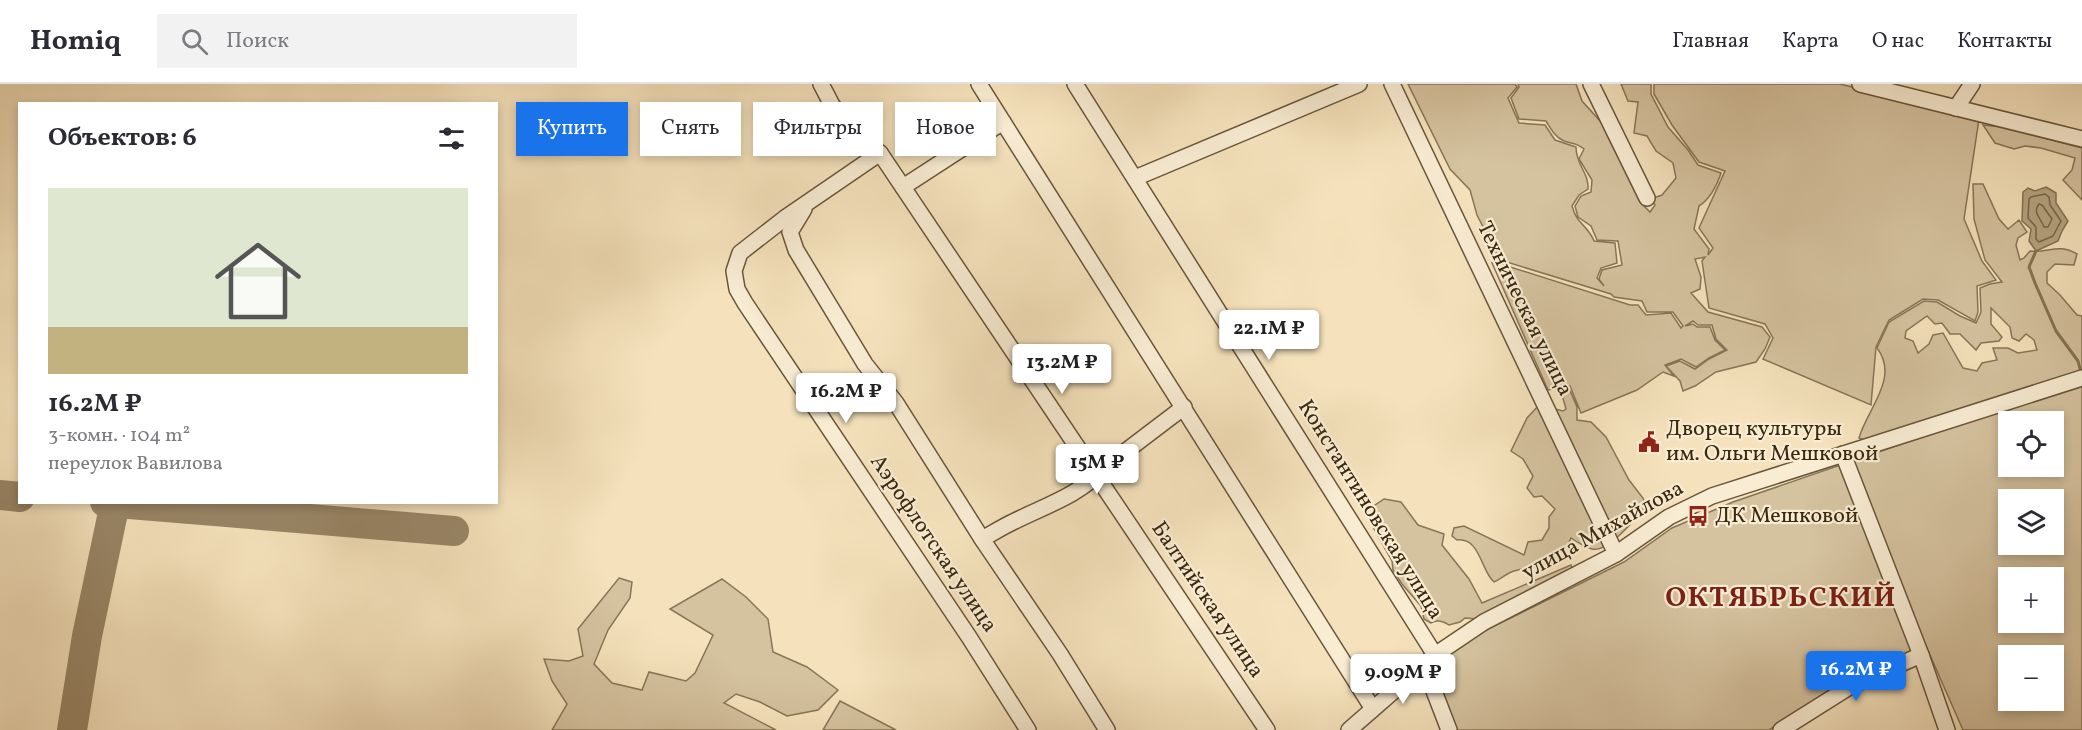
<!DOCTYPE html>
<html lang="ru">
<meta charset="utf-8">
<style>
body{margin:0;font-family:Vollkorn,serif;background:#f2f2f3;color:#2b2b33;height:100vh;display:flex;flex-direction:column;font-size:22px;white-space:nowrap}
*{box-sizing:border-box;margin:0}
p{font-size:20px;color:#7c7c81}
.icon{flex:none;width:33px;height:33px;fill:none;stroke:currentColor;stroke-width:2;stroke-linecap:round;stroke-linejoin:round}
.map{position:relative;flex:1;overflow:hidden}
.drawer{position:absolute;left:18px;top:18px;width:480px;height:402px;display:flex;flex-direction:column;background:#fff;border-radius:0px;box-shadow:0 3px 9px #0003}
.drawer>*{flex:none}
.top-card{position:absolute;left:516px;top:18px;width:570px;height:54px;display:flex;gap:12px}
.fabs{position:absolute;left:1998px;top:327px;display:grid;gap:12px}
.fabs a{display:grid;place-items:center;width:66px;height:66px;border-radius:0px;background:#fff;box-shadow:0 3px 9px #0003;font-size:30px}
.price{position:absolute;translate:-50% -51px;padding:0 14px;border-radius:6px;background:#fff;color:#222;font-size:20px;line-height:39px;filter:drop-shadow(0 2px 3px #0008)}
.price::after{content:'';position:absolute;left:50%;top:36px;width:18px;height:14px;margin-left:-9px;background:inherit;clip-path:polygon(0 0,100% 0,50% 100%)}
.price.on{background:#1a73e8;color:#fff}
ul{padding:0;list-style:none}
li{display:grid;align-content:center;gap:12px;height:318px;padding:0 30px}
li+li{border-top:2px solid #e1e1e2}
li span{display:grid;place-items:center;height:186px;border-radius:0px;color:#555}
li>.icon{margin-inline-start:auto}
span .icon{width:108px;height:108px;fill:#fffc;stroke-width:1}
li b{font-size:26px}
h2{display:flex;justify-content:space-between;align-items:center;height:72px;padding:0 30px;font-size:26px}
.chip{padding:0 21px;border-radius:0px;background:#fff;box-shadow:0 3px 9px #0003;font-size:21px;line-height:54px}
.chip.on{background:#1a73e8;color:#fff}
header{display:flex;align-items:center;gap:36px;box-sizing:border-box;height:84px;padding:0 30px;background:#fff;border-bottom:2px solid #e1e1e2}
header strong{font-size:28px}
nav{display:flex;gap:33px;margin-inline-start:auto;font-size:21px}
.search{width:420px;height:54px;background:#f2f2f3;display:flex;align-items:center;gap:15px;box-sizing:border-box;padding:0 21px;border-radius:0px;color:#7c7c81;font-size:22px}
.map>svg:first-child{display:block}
</style>
<header>
<strong>Homiq</strong>
<div class="search"><svg class="icon" aria-label="search" viewBox="0 0 24 24"><circle cx="10" cy="10" r="6"/><path d="M15 15l6 6"/></svg>Поиск</div>
<nav><a>Главная</a><a>Карта</a><a>О нас</a><a>Контакты</a></nav>
</header>
<div class="map">
<svg width="2082" height="646" viewBox="0 0 2082 646">
<rect width="100%" height="100%" fill="#f5e2bc"/>
<filter id="stains"><feTurbulence type="fractalNoise" baseFrequency=".00333" numOctaves="4"/><feColorMatrix values="0 0 0 0 .2 0 0 0 0 .09 0 0 0 0 .02 0 0 0 .5 -.17"/></filter>
<radialGradient id="worn" r=".72"><stop offset=".6" stop-color="#630" stop-opacity="0"/><stop offset="1" stop-color="#630" stop-opacity=".3"/></radialGradient>
<g fill="#d5c29f" stroke="#887557" stroke-width="1.5" fill-rule="evenodd">
<path d="M1408 0H1515L1517 3 1508 14 1519 39 1545 41 1555 56 1576 63C1576 82 1589 88 1588 105L1579 111 1572 122C1577 141 1587 140 1594 157L1615 159 1617 179 1601 184 1597 194 1604 202 1599 195 1602 186 1622 181 1618 157 1597 156 1591 142 1578 133 1575 122 1581 112 1591 108 1592 96 1579 75 1584 65C1574 57 1574 61 1564 57 1555 53 1551 45 1546 37L1519 35 1511 14 1519 3 1518 0H1576L1582 17 1601 38 1640 118 1650 128 1655 121 1651 115 1662 111 1676 94 1673 79 1656 67 1647 52 1634 49 1638 18 1628 17 1621 0H1651V10L1668 43 1688 66 1698 81 1721 89C1717 101 1710 115 1699 122L1694 145 1709 165 1708 171 1713 164 1699 144 1725 87 1699 78 1672 41 1654 10V0H1840L1979 35 1964 135 1982 177 1996 196 1977 202 1978 228 1975 237 1938 216 1923 215 1889 236 1876 263 1871 321 1763 275 1773 254 1765 240 1709 224 1702 177 1705 173 1695 175 1701 193 1700 205 1691 209 1708 228 1762 243 1770 253 1765 265 1756 278 1716 288 1695 302 1683 307 1680 297 1666 282 1680 277 1695 285 1709 275 1727 266 1716 255 1712 241H1698L1693 237 1685 242 1693 240 1697 243H1710L1715 256 1725 266 1709 274 1696 283 1681 275 1665 281 1674 292 1663 288 1637 306 1581 329 1570 302H1568L1577 323V336L1591 338 1606 353 1629 396 1643 414 1646 422C1636 434 1608 469 1592 465 1585 463 1577 458 1571 454 1557 489 1543 478 1514 487 1507 489 1501 495 1494 498 1481 487 1480 453 1457 456L1452 452 1454 444 1464 442 1524 471 1528 458 1542 456 1549 444V433L1555 425 1542 412 1534 413 1527 404 1533 392 1523 375 1511 367 1527 334 1539 321 1563 327 1566 325 1560 304 1548 306 1492 179 1501 180 1630 221H1638L1646 231 1671 229 1681 244 1683 242 1673 228H1647L1642 217 1614 213 1611 210 1500 176 1477 131 1470 106 1450 85Z"/>
<path d="M1983 41 2003 43 2082 64V116L2063 96 2072 86 2075 74 2041 64 2025 62 2014 65 1995 59Z"/>
<path d="M1973 100H1983L1999 135 2008 145 2019 136 2027 148 2018 154 2016 161 2020 176 2024 174 2030 167C2049 169 2058 159 2077 170L2074 181 2055 180 2047 188V199L2060 211 2077 231 2082 232V290L1867 357 1859 354C1867 325 1900 294 1877 264L1889 238 1924 217 1937 218 1960 232 1976 239 1981 228 1980 204 1990 200 2002 198 1985 176 1974 135ZM1991 224 2010 243 2012 254 2019 257 2026 250 2034 256 2037 266 2018 269 2008 264H1993L1997 276 1982 279 1977 287 1963 284 1943 249 1933 251 1929 260 1918 269 1913 257 1905 254 1906 247 1927 232 1935 240 1942 239 1950 250H1960L1976 266 1981 259 1999 257 2002 253 1991 240Z"/>
<path d="M2082 298V646H1963L1926 562 1844 599 1769 646H1455L1431 584 1482 548 1624 478 1672 444 1733 418ZM2008 338H2054V382H2008ZM2008 416H2054V460H2008ZM2008 494H2054V538H2008ZM2008 572H2054V616H2008Z"/>
<path d="M1384 415 1401 418 1418 441 1444 450 1442 461 1469 495 1482 519 1571 481 1573 485 1478 535 1465 534 1460 538 1449 541C1443 537 1437 535 1431 539L1424 535 1421 522 1402 500 1393 486 1392 477 1373 443 1379 430 1372 423Z"/>
<path d="M619 494 632 498 630 514 608 546 594 580 612 599 642 606 649 588 686 597 695 589 713 551 670 525 722 495 746 513 768 535 773 568 807 583 838 606 818 626 787 632 760 618 736 610 724 619 776 646H552L567 620 552 597 544 575 569 577 583 572 578 545Z"/>
<path d="M840 617 896 646H823Z"/>
</g>
<path fill="#b5a381" stroke="#847253" stroke-width="1.5" d="M2046 103 2056 109V119L2068 137 2062 147 2058 157 2036 167 2029 157 2031 145 2022 137 2023 108 2028 104 2035 107Z"/>
<g fill="none" stroke-linecap="round" stroke-linejoin="round">
<g stroke="#786648" stroke-width="1.5">
<path d="M2045 110 2049 113 2050 121 2061 137 2053 152 2039 158 2036 155V143L2028 134 2029 115 2031 113Z"/>
<path d="M2039 120 2042 121 2052 135 2048 143H2044C2041 134 2032 129 2039 120Z"/>
</g>
<path stroke="#847253" stroke-width="3" d="M2036 167 2029 183 2035 199 2056 247 2078 277 2081 289"/>
<g stroke="#988566" stroke-width="30">
<path d="M0 411 20 413"/>
<path d="M105 418 454 447"/>
<path d="M72 646 87 552 115 419"/>
</g>
<defs>
<g id="minor">
<path d="M821 0 832 21 852 47 880 69 1267 646"/>
<path d="M979 0 1373 625"/>
<path d="M1075 0 1435 571"/>
<path d="M1392 0 1616 470"/>
<path d="M1591 0 1647 114"/>
<path d="M1860 0 2082 55"/>
<path d="M1956 24 1972 0"/>
<path d="M880 69 785 134 740 169 734 187 737 205 745 219 969 553 1028 646"/>
<path d="M1135 94 1359 0"/>
<path d="M903 103 1003 38"/>
<path d="M804 125 790 148 796 166 865 280 896 319 982 455 1060 570 1107 646"/>
<path d="M1843 370 1921 571 1947 646"/>
<path d="M982 455C993 449 1004 442 1015 437 1047 421 1080 411 1105 383L1184 323"/>
<path d="M1424 581 1449 646"/>
<path d="M1349 646 1435 571 1484 538 1616 470 1669 433 1712 412 2082 294"/>
<path d="M1781 646 1851 602 1921 571"/>
</g>
</defs>
<use href="#minor" stroke="#69563a" stroke-width="18"/>
<use href="#minor" stroke="#f8ecd3" stroke-width="15"/>
</g>
<defs>
<symbol id="civic-bare" viewBox="-9 -9 18 18"><path d="M-.6-6.5H3V-4.5H.6V-3L4-1V1h2V6H-6V1h2V-1L-.6-3ZM-1.2 2.5V6h2.4V2.5Z" fill="#8f2418" stroke="#f8ecd3" stroke-width="2.5" paint-order="stroke"/></symbol>
<symbol id="bus-bare" viewBox="-9 -9 18 18"><path d="M-5-6H5V4H4V6H2V4H-2V6H-4V4H-5ZM-3.5-4V0h7V-4ZM-3.5 1.2v1.5H-2V1.2ZM2 1.2v1.5H3.5V1.2Z" fill="#8f2418" stroke="#f8ecd3" stroke-width="2.5" paint-order="stroke"/></symbol>
</defs>
<g fill-rule="evenodd">
<use href="#civic-bare" x="1634" y="343" width="30" height="30"/>
<use href="#bus-bare" x="1683" y="417" width="30" height="30"/>
</g>
<g text-anchor="middle" dominant-baseline="central" stroke-width="4.5" stroke-linejoin="round" paint-order="stroke">
<g font-size="22" fill="#3a280f" stroke="#f8ecd3">
<text transform="translate(1524 225) rotate(64)">Техническая улица</text>
<text transform="translate(1370 426) rotate(58)">Константиновская улица</text>
<text transform="translate(1603 447) rotate(-29)">улица Михайлова</text>
<text transform="translate(933 460) rotate(56)">Аэрофлотская улица</text>
<text transform="translate(1207 516) rotate(56)">Балтийская улица</text>
</g>
<g font-size="22" fill="#3a280f" stroke="#f8ecd3" text-anchor="start">
<text x="1666" y="345">Дворец культуры<tspan x="1666" dy="25">им. Ольги Мешковой</tspan></text>
<text x="1715" y="432">ДК Мешковой</text>
</g>
<g font-size="28" font-weight="bold" letter-spacing="1.5" fill="#7a1f14" stroke="#f8ecd3">
<text x="1781" y="514">ОКТЯБРЬСКИЙ</text>
</g>
</g>
<rect width="100%" height="100%" filter="url(#stains)"/>
<rect width="100%" height="100%" fill="url(#worn)"/>
</svg>
<div class="fabs">
<a><svg class="icon" aria-label="locate" viewBox="0 0 24 24"><circle cx="12" cy="12" r="6"/><path d="M12 2v4M12 18v4M2 12h4M18 12h4"/></svg></a>
<a><svg class="icon" aria-label="layers" viewBox="0 0 24 24"><path d="M12 4l9 5-9 5-9-5zM3 14l9 5 9-5"/></svg></a>
<a>+</a>
<a>−</a>
</div>
<b class="price" style="left:1269px;top:277px">22.1M ₽</b>
<b class="price" style="left:1062px;top:311px">13.2M ₽</b>
<b class="price" style="left:846px;top:340px">16.2M ₽</b>
<b class="price" style="left:1097px;top:411px">15M ₽</b>
<b class="price on" style="left:1856px;top:618px">16.2M ₽</b>
<b class="price" style="left:1403px;top:621px">9.09M ₽</b>
<div class="top-card">
<a class="chip on">Купить</a>
<a class="chip">Снять</a>
<a class="chip">Фильтры</a>
<a class="chip">Новое</a>
</div>
<section class="drawer">
<h2>Объектов: 6<svg class="icon" aria-label="filters" viewBox="0 0 24 24"><path d="M4 7h16M4 17h16"/><circle cx="9" cy="7" r="2"/><circle cx="15" cy="17" r="2"/></svg></h2>
<ul>
<li><span style="background:linear-gradient(#dfe7d0 75%,#c2b280 0)"><svg class="icon" aria-label="home" viewBox="0 0 24 24"><path d="M3 11l9-7 9 7M6 9v11h12V9"/></svg></span><div><b>16.2M ₽</b><p>3-комн. · 104 m²</p><p>переулок Вавилова</p></div></li>
</ul>
</section>
</div>
